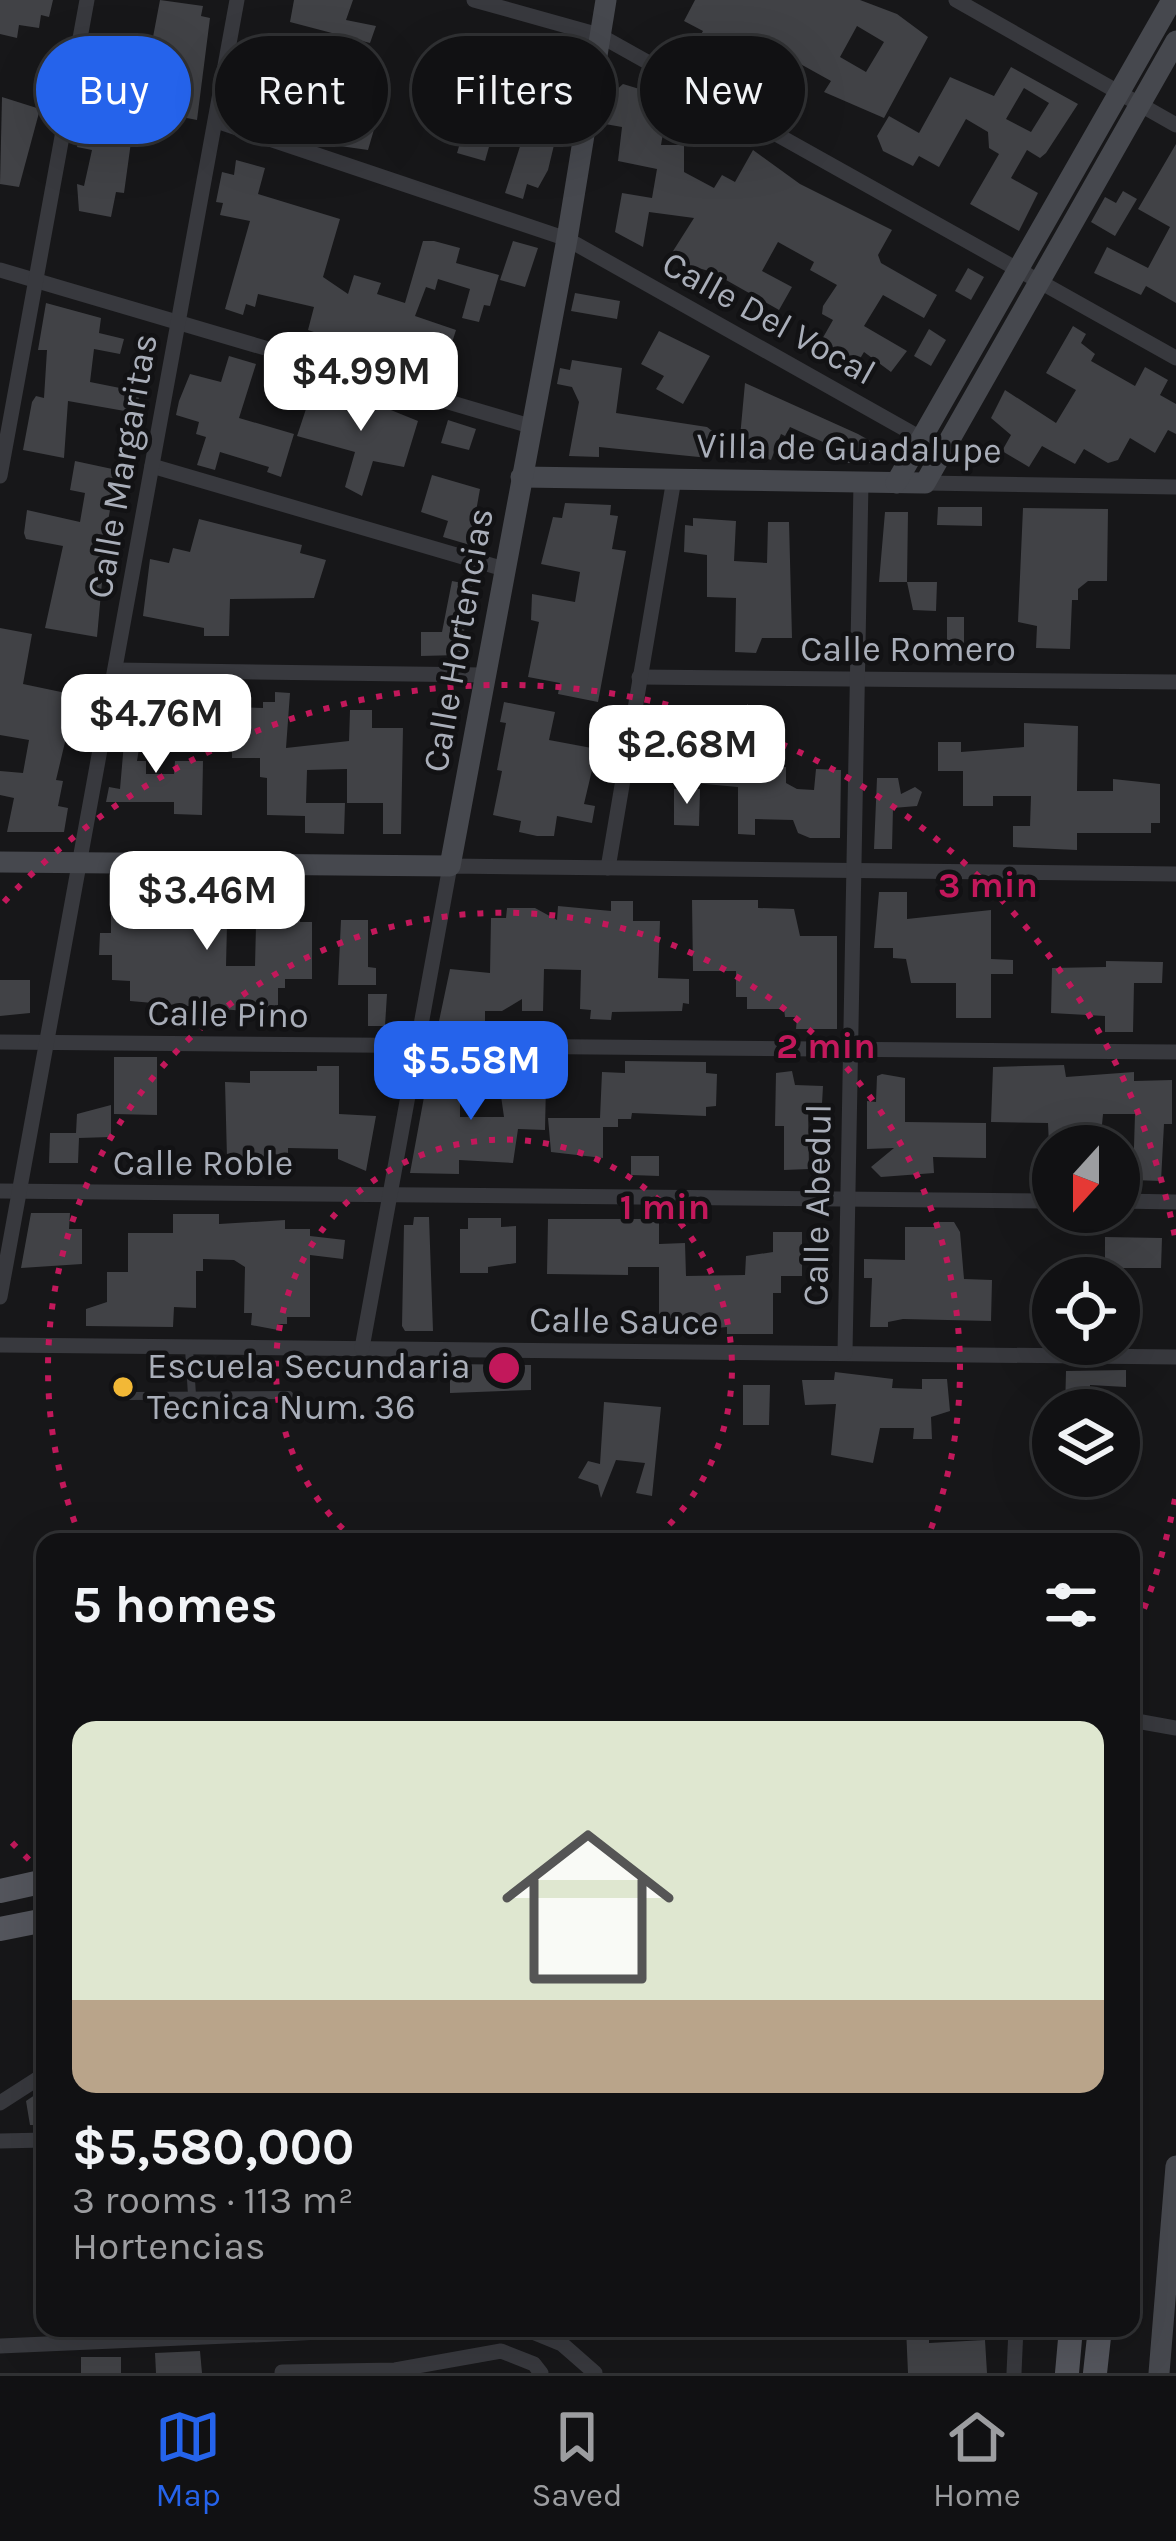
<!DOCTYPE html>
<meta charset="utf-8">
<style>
body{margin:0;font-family:Karla,sans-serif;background:#1e1f21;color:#f1f3f6;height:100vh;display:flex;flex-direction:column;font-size:45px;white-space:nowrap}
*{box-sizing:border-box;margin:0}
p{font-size:39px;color:#9c9da0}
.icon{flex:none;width:66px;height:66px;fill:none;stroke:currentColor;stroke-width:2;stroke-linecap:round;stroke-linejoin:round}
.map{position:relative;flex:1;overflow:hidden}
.panel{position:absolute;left:36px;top:1533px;width:1104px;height:804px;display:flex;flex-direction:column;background:#111113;border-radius:24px;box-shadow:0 12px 48px #0002,0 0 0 3px #303133}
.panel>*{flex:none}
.banner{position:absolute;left:36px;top:36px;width:1104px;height:108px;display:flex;gap:24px}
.needle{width:78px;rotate:201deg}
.fabs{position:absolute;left:1032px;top:1125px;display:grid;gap:24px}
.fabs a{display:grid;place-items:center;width:108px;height:108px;border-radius:50%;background:#111113;box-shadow:0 12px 48px #0002,0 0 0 3px #303133;font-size:60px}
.price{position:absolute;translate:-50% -102px;padding:0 27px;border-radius:24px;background:#fff;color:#222;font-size:39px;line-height:78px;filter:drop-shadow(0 3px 6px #0008)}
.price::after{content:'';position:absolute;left:50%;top:72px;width:36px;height:27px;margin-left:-18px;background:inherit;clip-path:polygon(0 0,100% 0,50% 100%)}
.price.active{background:#2563eb;color:#fff}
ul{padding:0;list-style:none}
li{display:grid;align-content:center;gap:24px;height:636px;padding:0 36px}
li span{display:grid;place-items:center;height:372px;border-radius:24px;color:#555}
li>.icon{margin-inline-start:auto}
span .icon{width:216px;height:216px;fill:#fffc;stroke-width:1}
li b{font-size:51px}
h2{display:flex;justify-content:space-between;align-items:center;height:144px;padding:0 36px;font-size:51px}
.tag{padding:0 42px;border-radius:54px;background:#111113;box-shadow:0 12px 48px #0002,0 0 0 3px #303133;font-size:42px;line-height:108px}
.tag.active{background:#2563eb;color:#fff}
.dock{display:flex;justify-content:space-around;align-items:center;height:168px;border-top:3px solid #303133;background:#111113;font-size:33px;color:#9c9da0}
.dock a{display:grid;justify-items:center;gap:6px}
.dock .active{color:#2563eb}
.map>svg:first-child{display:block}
</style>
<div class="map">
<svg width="1176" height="2373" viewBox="0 0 1176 2373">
<rect width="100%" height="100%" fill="#171719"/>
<g fill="#414246" fill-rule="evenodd">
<path d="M0 0H53L49 17 41 15 39 28 19 25 17 38 0 34Z"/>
<path d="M160 0 203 6 201 16 210 18 197 120 126 106 121 140 131 142 124 193 116 192 111 217 79 211 77 184 84 186 92 150 77 147 87 82 98 84 108 49 150 53Z"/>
<path d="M294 0H353L346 20 376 26 370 43 290 22Z"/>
<path d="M695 0H860L897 14 928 37 884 118 824 92 831 81 795 61 777 84 759 74 767 57 736 40 723 63 694 47 703 31 684 21ZM857 26 884 42 866 72 840 57Z"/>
<path d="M466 37 488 44 472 102 418 86 425 62 456 71Z"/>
<path d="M296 49 389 78 368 150 340 146 345 131 318 123 322 110 293 102 285 129 259 121 277 60 291 64Z"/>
<path d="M548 59 573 66 548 170 538 188 527 184 523 199 505 193Z"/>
<path d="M1011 67 1078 104 1046 153 1040 158 1027 150 1011 178 1038 193 1019 231 970 204 999 154 989 148 988 132 966 119 939 167 919 156 913 166 883 151 877 136 889 116 919 133 950 77 994 96ZM1024 88 1049 103 1031 132 1006 119Z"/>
<path d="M623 84 669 98 661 145H684V172L714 188 722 175 735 182 753 150 800 184 892 230 878 255 881 263 937 295 924 318 883 295 864 326 907 351 891 372 864 352 858 362 821 341 833 320 822 314 823 306 837 285 810 270 814 262 778 242 762 271 792 287 779 310 712 272 668 259 694 218 649 212 643 247 615 232 622 193 652 198 657 169 618 161 622 127 605 124 613 93Z"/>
<path d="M2 97 40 109 19 187 0 184Z"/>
<path d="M471 107 498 115 485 161 457 153Z"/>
<path d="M1176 144V303L1146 286 1141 295 1094 273 1107 247 1148 268 1170 227 1138 209Z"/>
<path d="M236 160 265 168 258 194 340 219 323 277 348 294 354 275 381 283 377 294 405 303 423 241H434L460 248 456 263 499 275 490 306 484 305 479 322 462 318 470 289 438 279 435 290 426 287 415 316 456 330 449 352 439 349 431 379 414 374 418 360 382 349 378 364 350 356 343 342 308 330 314 307 258 294 255 307 246 304 243 315 225 309 250 221 220 215 223 203 216 202 222 172 234 175Z"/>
<path d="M1123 191 1137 199 1115 236 1091 222 1105 197 1116 203Z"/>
<path d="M513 241 538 248 525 287 500 280Z"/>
<path d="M968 268 984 277 971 300 955 291Z"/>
<path d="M575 293 620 301 617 319 571 311Z"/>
<path d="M46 303 101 318 99 333 124 339 120 354 94 349 90 382 140 392 136 413 68 401 64 458 23 450 32 402 36 396 44 398 47 350H38Z"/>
<path d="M1073 326 1086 334 1081 343 1095 354 1091 361 1135 386 1145 367 1168 380 1160 395 1176 404V434L1168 430 1155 453 1130 438 1118 460 1108 463 1084 449 1075 464 1042 446 1029 467 1002 451 1011 435 991 418 1005 390 1056 423 1076 390 1046 373Z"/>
<path d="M929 329 946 340 931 366 914 356Z"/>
<path d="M659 331 710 356 683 404 656 389 664 376 641 364Z"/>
<path d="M229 356 256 364 239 418 294 434 281 477 267 472 269 467 220 452 215 470 197 465 206 437 196 434 199 422 176 415 179 401 190 374 221 382Z"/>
<path d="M572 360 622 368 616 413 707 427 716 434 709 458 599 447V457L569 456 579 402 572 387 557 384 560 368 570 370Z"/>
<path d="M745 383 858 434 888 451 887 463H842L845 452 790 427 785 436 781 434 771 460 739 448Z"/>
<path d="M339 389 418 421 404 467 373 461 362 496 345 487 355 452 297 436 308 403 331 410Z"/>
<path d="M448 420 476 429 469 450 441 443Z"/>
<path d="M75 461 131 473 122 507 111 505 99 567 113 569 110 584 102 582 97 637 45 628 63 546 26 539 24 533 27 510 80 522 85 493 70 490Z"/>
<path d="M432 475 480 489 470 545 443 537 448 521 421 512Z"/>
<path d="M565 503 611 505 610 515 618 516 612 549 626 551 598 702 558 694 560 683 528 677 539 622 531 620 532 594 575 602 580 572 541 564 553 517 562 518Z"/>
<path d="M938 507H982V526L937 525Z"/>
<path d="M1023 508 1108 509 1107 581H1088L1078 589V600H1072L1070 649 1036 648 1037 626 1018 622Z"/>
<path d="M885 512H908L907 582H937L936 611 913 610 907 582H879Z"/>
<path d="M693 518 736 521 734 561 767 563 768 522H789L792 638H762L756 653 735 652 736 598 707 597V555L684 552 685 525 693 526Z"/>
<path d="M199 519 302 545 300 553 326 560 314 598 230 599 229 636H204V628L143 616 150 559 169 563 173 548 190 552Z"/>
<path d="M452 581 472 585 460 655 421 656V632H442Z"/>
<rect x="947" y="617" width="17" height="28"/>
<path d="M0 628 32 634 23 684 85 697 81 719 71 717 56 780 63 781 58 806 68 808 64 832H7L14 798 0 795V771L23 773 29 740 0 735Z"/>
<path d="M275 692 290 693 286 748 349 741 350 710H372V728H403L401 834H383V803H347V769L307 770 306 803H345L344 834 305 833V816L267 815V778L260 777V758H232V707L263 708V702H275Z"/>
<path d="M504 702 555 712 549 740 597 749 584 804 595 806 592 823 557 816 554 836H537L519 832 521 821 493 815 502 771 497 770 506 723 500 722Z"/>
<path d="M748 704V722L759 723V767H786V783L797 789 814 790 816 769 841 770 840 838H810L798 833 793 820 755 819V835L738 834V787L694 783V766H730V720Z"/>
<path d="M127 708 145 711 137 761H146V774H174L175 761H203L202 815 174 814V802H106L109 787 120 789Z"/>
<path d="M1024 723 1078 726 1077 791H1113V779L1160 784V823H1151V833H1077V850L1013 847V826H1030L1031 796H993V806H963V771H938V742H961V752L1024 747Z"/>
<path d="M654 724 674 728 667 764 643 759Z"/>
<path d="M877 778H898L901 794 915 787 922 792 917 806 893 808 892 849H874Z"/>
<path d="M674 789H700L699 826 674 825Z"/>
<path d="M879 892H907V919L991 910V959L1013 960V974H991V1018H956V983H911L906 959 893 958V948H874Z"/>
<path d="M111 894 170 895V912L200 913V907L273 911 272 896H300V922H312V979H285V988H278V1014L130 1001V981L112 980V955H99L100 933H111ZM227 925H256L255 966H226Z"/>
<path d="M692 900H758V908L794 909 800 936H837V1029H796L797 1017H785L784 1009H747V997H736V971H693Z"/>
<path d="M611 901H633V921H660L658 978 689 979V1004L683 1003 682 1011 612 1012 611 1020 590 1019 591 1010 580 1009 581 970 544 969 543 1011H522V999L502 1011H485V1027L438 1026 450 969 490 973 491 918H506L507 908H535L557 920 558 906 611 911Z"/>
<path d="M341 920H368V967L376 968V985H338Z"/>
<path d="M1106 961 1163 962 1162 983H1134L1133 1032H1105V1016L1051 1013 1052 968 1106 967Z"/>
<path d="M0 980H30V1013L0 1016Z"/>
<path d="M368 994H387L385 1026H368Z"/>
<path d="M114 1057H157V1115L114 1114Z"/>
<path d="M431 1059 460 1060V1117H504L500 1089 546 1083 545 1130 518 1129 513 1163 459 1160V1174L410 1173Z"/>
<path d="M625 1061 706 1062V1073L717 1074 716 1106 706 1107V1116L632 1113 631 1119H618V1127H603V1158L551 1152 548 1118H600L602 1072 625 1073Z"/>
<path d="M1064 1065 1066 1077 1134 1072V1081L1172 1080V1124H1164L1161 1181 1133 1180 1135 1114H1103L1100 1146H1049L1048 1123 991 1122 993 1067Z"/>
<path d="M317 1066H339V1114L376 1116 366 1171 338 1159V1149L288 1148V1155L270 1154V1160L227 1158 225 1082 250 1083V1071H317Z"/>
<path d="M792 1071 795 1085 823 1086 822 1104 808 1103 809 1169 784 1170V1126H775L776 1073Z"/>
<path d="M882 1074 905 1078V1122L986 1123V1158L933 1157 934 1173 881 1177 871 1167 894 1148 867 1149V1101L876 1102 877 1076Z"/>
<path d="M111 1105V1137L79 1138 78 1163H49L50 1133H76L77 1114Z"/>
<path d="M631 1156H659V1176L631 1175Z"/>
<path d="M31 1213H70L69 1229H82V1264L21 1268Z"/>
<path d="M173 1214H219V1224L285 1220V1229H310V1236L345 1240 343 1259 310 1255V1317H287V1324H277L278 1330 251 1325 252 1313H244L245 1267 234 1260 203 1259V1271H196V1308L174 1307 173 1327 86 1326V1309L107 1302V1272H128V1233H173Z"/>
<path d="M414 1217H429L433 1331H405L402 1326 404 1225H413Z"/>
<path d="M468 1218H501V1227L516 1226V1263L488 1267V1273H460V1229H468Z"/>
<path d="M548 1219H659V1244L685 1243 686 1276 745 1275 746 1256 773 1252V1232H802V1276H781V1293H773V1334H727V1327L716 1328V1318H659V1267H628V1275L547 1274Z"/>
<path d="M934 1222H954L960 1232 964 1279 992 1280 991 1321 903 1319 888 1322V1327H870L872 1278H864V1259L905 1260V1227H935Z"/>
<path d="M1105 1237 1162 1238 1161 1268H1105Z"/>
<path d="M450 1364 531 1365V1390L450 1393Z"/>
<path d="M1126 1370V1387L1090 1385 1089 1410H1065L1066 1371Z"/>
<path d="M835 1372 893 1379 892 1388 922 1389V1379H947L950 1411 931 1417 932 1439H913L914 1428H880L873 1463 831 1455 836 1404 805 1405 802 1380H834Z"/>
<path d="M743 1385H770L769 1425H743Z"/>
<path d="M604 1402 661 1407 652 1496 636 1493 645 1463 616 1460 601 1498 598 1485 578 1478 588 1461 600 1464Z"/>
<path d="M45 2088V2125H30L26 2101Z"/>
<path d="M906 2328H929V2343L985 2340 987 2373H908Z"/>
<path d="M200 2351 202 2373H156L155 2353Z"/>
<rect x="81" y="2357" width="40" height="16"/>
</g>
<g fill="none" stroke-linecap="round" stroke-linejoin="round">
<g stroke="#38393e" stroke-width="8">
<path d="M189 1349 192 1395"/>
<path d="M129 1396 289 1395"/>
</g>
<g stroke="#38393e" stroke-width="15">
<path d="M474 0 599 35 1176 358"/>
<path d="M956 0 1176 125"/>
<path d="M216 121 567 239 942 450"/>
<path d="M0 270 530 426"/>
<path d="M152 466 504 569"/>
<path d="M0 476 87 0"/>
<path d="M925 483 1176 487"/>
<path d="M115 670 485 675"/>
<path d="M639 677 1176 682"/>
<path d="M608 868 674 479"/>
<path d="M0 1042 1176 1052"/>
<path d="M0 1191 1053 1201"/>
<path d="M1119 1201 1176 1202"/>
<path d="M0 1297 237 0"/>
<path d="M0 1345 1176 1357"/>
<path d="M362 1348 450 866 1176 874"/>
<path d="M845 1353 861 482"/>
<path d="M1131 1720 1176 1728"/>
<path d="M0 2103 45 2074"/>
<path d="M0 2141 45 2140"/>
<path d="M523 2328 562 2344 595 2373"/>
<path d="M0 2346 413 2328"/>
<path d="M282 2372 395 2370 501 2351 534 2364 541 2373"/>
<path d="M1014 2373 1016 2328"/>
</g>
<g stroke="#46484e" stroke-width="21">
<path d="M521 477 925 483 1176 41"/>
<path d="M896 483 1172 0"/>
<path d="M0 862 450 866 567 239 606 0"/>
<path d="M1159 2373 1176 2166"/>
</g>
<g stroke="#54565d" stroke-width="24">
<path d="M0 1891 45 1881"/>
<path d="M0 1929 45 1920"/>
<path d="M1067 2373 1071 2328"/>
<path d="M1095 2373 1100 2328"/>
</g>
</g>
<g fill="none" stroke="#c2185b" stroke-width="6" stroke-dasharray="6 12">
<path d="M356 1541A228 228 0 1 1 652 1541"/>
<path d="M81 1539A456 456 0 1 1 927 1539"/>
<path d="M1175 1499A684 684 0 0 1 1131 1641M42 1872A684 684 0 0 1 4 1834M4 902A684 684 0 0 1 1175 1237"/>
</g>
<circle fill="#f2b836" stroke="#121214" stroke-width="4.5" cx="123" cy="1387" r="12"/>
<g text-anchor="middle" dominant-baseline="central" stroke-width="9" stroke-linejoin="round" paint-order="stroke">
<g font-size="36" fill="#a9aeb9" stroke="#121214">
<text transform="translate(769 318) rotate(29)">Calle Del Vocal</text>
<text transform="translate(849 448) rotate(1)">Villa de Guadalupe</text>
<text transform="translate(122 466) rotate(-80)">Calle Margaritas</text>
<text transform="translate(458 640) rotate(-80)">Calle Hortencias</text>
<text x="908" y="649">Calle Romero</text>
<text transform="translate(228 1014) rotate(1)">Calle Pino</text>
<text x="203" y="1163">Calle Roble</text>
<text transform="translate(817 1205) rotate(-89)">Calle Abedul</text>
<text transform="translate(624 1321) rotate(1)">Calle Sauce</text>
</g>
<g font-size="36" fill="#a9aeb9" stroke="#121214" text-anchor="start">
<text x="147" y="1366">Escuela Secundaria<tspan x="147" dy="41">Tecnica Num. 36</tspan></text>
</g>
</g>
<circle cx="504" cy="1368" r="18" fill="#c2185b" stroke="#121214" stroke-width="6"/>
<g font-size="36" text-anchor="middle" font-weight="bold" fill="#c2185b" stroke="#121214" stroke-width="9" stroke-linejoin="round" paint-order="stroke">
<text x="988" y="897">3 min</text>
<text x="826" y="1058">2 min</text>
<text x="665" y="1219">1 min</text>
</g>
</svg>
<div class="fabs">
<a><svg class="needle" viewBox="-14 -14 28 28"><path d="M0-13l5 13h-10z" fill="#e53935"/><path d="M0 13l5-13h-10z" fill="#9c9da0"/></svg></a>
<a><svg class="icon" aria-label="locate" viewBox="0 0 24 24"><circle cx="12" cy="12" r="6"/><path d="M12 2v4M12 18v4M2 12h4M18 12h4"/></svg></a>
<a><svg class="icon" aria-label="layers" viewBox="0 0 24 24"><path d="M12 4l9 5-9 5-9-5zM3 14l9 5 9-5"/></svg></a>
</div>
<b class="price" style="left:361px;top:434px">$4.99M</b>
<b class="price" style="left:156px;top:776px">$4.76M</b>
<b class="price" style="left:687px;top:807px">$2.68M</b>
<b class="price" style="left:207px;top:953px">$3.46M</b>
<b class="price active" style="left:471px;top:1123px">$5.58M</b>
<div class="banner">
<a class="tag active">Buy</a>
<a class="tag">Rent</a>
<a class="tag">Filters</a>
<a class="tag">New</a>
</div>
<section class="panel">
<h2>5 homes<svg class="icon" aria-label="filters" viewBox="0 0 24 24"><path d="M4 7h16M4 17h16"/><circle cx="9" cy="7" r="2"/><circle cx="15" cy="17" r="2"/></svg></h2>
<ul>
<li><span style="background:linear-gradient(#dfe7d0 75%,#b9a48a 0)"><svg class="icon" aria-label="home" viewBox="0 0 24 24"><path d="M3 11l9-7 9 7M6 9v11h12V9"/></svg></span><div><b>$5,580,000</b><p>3 rooms · 113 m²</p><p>Hortencias</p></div></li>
</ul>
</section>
</div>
<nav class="dock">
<a class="active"><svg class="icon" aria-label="map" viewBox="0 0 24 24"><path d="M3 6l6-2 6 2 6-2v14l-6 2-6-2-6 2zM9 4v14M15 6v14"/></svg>Map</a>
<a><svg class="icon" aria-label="saved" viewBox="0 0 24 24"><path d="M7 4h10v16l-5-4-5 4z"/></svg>Saved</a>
<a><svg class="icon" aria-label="home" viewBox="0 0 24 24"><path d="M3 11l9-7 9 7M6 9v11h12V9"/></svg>Home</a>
</nav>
